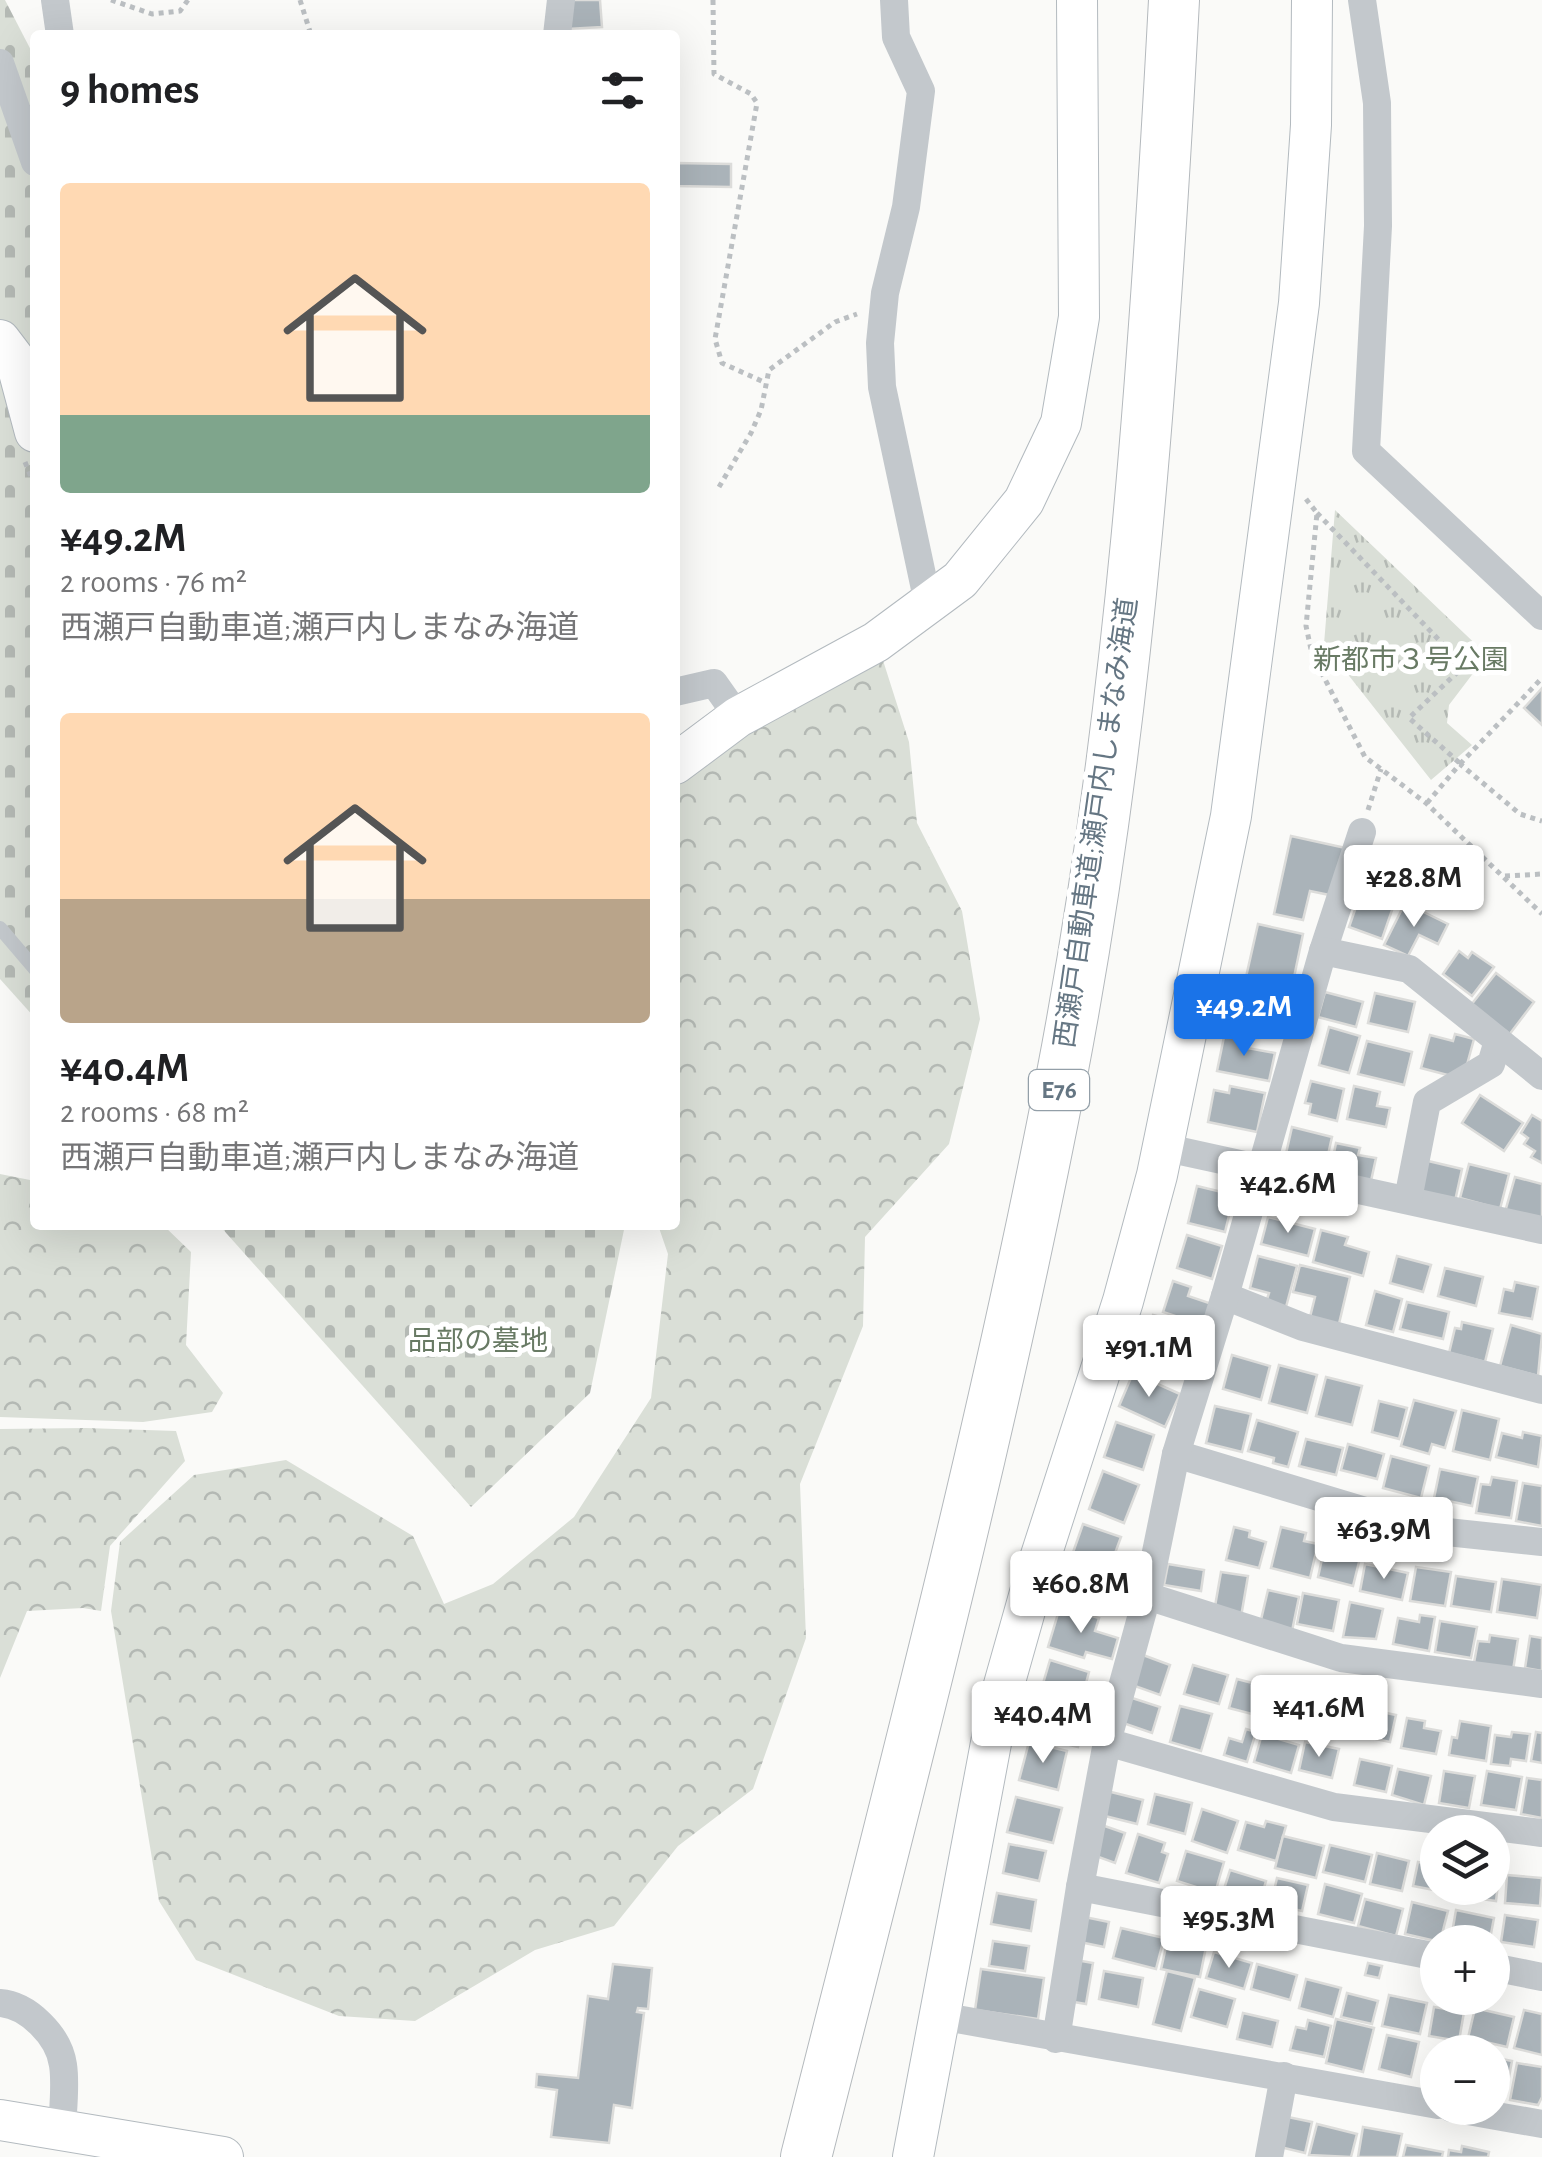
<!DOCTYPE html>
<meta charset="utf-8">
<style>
body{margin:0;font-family:"Alegreya Sans","Noto Sans JP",sans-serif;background:#f6f6f6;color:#202124;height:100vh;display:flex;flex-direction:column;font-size:38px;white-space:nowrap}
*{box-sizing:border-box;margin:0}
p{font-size:32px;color:#757577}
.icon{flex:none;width:55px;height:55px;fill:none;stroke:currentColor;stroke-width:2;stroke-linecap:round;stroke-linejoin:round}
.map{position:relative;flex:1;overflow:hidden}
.panel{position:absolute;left:30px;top:30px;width:650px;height:1200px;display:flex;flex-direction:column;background:#fff;border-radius:10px;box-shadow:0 10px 40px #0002}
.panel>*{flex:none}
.controls{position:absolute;left:1420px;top:1815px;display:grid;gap:20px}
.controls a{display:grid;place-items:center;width:90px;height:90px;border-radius:50%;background:#fff;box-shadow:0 10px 40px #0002;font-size:50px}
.price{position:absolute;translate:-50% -85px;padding:0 22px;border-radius:10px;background:#fff;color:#222;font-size:32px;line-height:65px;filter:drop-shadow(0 2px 5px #0008)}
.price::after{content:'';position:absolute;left:50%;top:60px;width:30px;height:22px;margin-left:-15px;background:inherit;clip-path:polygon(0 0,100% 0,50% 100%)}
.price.current{background:#1a73e8;color:#fff}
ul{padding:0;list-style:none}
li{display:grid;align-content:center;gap:20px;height:530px;padding:0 30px}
li span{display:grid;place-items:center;height:310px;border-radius:10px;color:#555}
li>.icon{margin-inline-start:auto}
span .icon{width:180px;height:180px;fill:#fffc;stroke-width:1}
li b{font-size:42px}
h2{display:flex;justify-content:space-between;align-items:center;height:120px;padding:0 30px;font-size:42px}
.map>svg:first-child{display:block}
</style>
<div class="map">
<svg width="1542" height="2157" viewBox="0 0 1542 2157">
<defs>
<pattern id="grass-tufts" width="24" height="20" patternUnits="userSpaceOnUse" patternTransform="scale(2.5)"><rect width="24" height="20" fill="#dadfd7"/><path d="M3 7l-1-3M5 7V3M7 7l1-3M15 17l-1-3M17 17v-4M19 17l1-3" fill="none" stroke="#b4b9b4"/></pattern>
<pattern id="forest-crowns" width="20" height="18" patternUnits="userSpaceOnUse" patternTransform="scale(2.5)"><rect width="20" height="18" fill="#dadfd7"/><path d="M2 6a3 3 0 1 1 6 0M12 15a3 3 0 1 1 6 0" fill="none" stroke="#b4b9b4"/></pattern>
<pattern id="cemetery-stones" width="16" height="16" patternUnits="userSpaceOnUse" patternTransform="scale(2.5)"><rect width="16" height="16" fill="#dadfd7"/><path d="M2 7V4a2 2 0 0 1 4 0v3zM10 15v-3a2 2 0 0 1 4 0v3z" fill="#b4b9b4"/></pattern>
</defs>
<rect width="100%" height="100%" fill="#fafaf8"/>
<path fill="url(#grass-tufts)" d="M1335 510 1487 655 1449 705 1447 723 1472 745 1431 780 1324 644Z"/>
<g fill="url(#forest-crowns)">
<path d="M880 651 909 742 917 823 962 911 980 1019 949 1144 865 1237 863 1326 800 1484 806 1638 753 1789 678 1846 614 1926 535 1950 415 2021 339 2016 196 1960 159 1901 111 1611 120 1542 194 1475 286 1460 413 1536 444 1604 493 1584 574 1517 651 1398 668 1254 658 1225H675V789L680 776Z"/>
<path d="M0 1174 35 1181V1225H163L191 1252 186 1345 223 1393 212 1412 143 1422 0 1417Z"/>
<path d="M86 1428 176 1431 185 1461 110 1546 101 1611 83 1608 27 1611 0 1678V1429Z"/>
</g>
<g fill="url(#cemetery-stones)">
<path d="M0 0H5L35 58V1018L0 979Z"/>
<path d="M219 1225H625L590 1393 471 1507Z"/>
</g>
<g fill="#aab3b9" stroke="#dcdcda" stroke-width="2.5">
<path d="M566 0H600L602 27 567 29Z"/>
<path d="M675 163 731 164V187L675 186Z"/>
<path d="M1542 688V725L1524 708Z"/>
<path d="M1291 836 1350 849 1339 897 1310 891 1303 920 1274 914Z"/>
<path d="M1365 881 1398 893 1382 939 1349 927Z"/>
<path d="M1405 903 1448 924 1438 944 1419 935 1408 956 1384 945Z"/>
<path d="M1258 924 1303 934 1292 987 1246 977Z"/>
<path d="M1459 951 1468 958 1472 952 1494 967 1472 996 1443 974Z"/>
<path d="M1496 973 1534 1002 1509 1035 1471 1005Z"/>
<path d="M1238 983 1274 991 1271 1007 1277 1008 1272 1031 1230 1021Z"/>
<path d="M1325 992 1363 1002 1356 1027 1318 1017Z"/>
<path d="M1375 993 1415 1002 1408 1032 1368 1023Z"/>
<path d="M1329 1027 1360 1036 1349 1073 1319 1065Z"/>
<path d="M1225 1032 1244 1036 1242 1047 1275 1053 1269 1081 1217 1071Z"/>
<path d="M1455 1034 1474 1039 1465 1072 1455 1077 1421 1068 1430 1035 1453 1041Z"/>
<path d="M1367 1041 1412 1052 1404 1085 1358 1074Z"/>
<path d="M1311 1081 1344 1089 1337 1121 1309 1114 1311 1104 1305 1103Z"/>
<path d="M1230 1086 1265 1093 1257 1132 1208 1122 1214 1090 1229 1093Z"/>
<path d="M1354 1086 1380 1092 1377 1106 1390 1108 1386 1127 1347 1119Z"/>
<path d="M1480 1095 1523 1123 1504 1151 1462 1123Z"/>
<path d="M1532 1115 1542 1121V1163L1531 1157 1535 1151 1524 1144 1528 1138 1521 1133Z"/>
<path d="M1292 1127 1332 1137 1325 1168 1285 1158Z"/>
<path d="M1336 1143 1360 1148 1358 1155 1376 1158 1371 1181 1330 1173Z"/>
<path d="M1424 1160 1462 1169 1455 1201 1416 1192Z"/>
<path d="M1469 1164 1509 1174 1500 1209 1460 1198Z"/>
<path d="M1515 1177 1542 1184V1223L1505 1212Z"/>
<path d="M1197 1186 1234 1195 1225 1232 1188 1223Z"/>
<path d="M1268 1217 1315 1229 1308 1256 1261 1244Z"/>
<path d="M1321 1230 1348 1237 1345 1245 1369 1252 1363 1276 1313 1262Z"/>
<path d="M1187 1235 1222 1246 1212 1279 1177 1268Z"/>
<path d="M1258 1256 1297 1266 1286 1307 1266 1302 1269 1293 1250 1288Z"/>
<path d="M1397 1256 1431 1265 1423 1292 1390 1283Z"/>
<path d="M1300 1265 1350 1277 1338 1328 1309 1321 1315 1297 1293 1292Z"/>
<path d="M1445 1268 1483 1277 1476 1306 1438 1296Z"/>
<path d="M1173 1281 1191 1287 1188 1296 1215 1305 1208 1327 1163 1312Z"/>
<path d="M1515 1282 1538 1287 1532 1319 1499 1313 1504 1289 1513 1291Z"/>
<path d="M1375 1291 1402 1299 1393 1332 1366 1325Z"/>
<path d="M1407 1302 1449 1312 1443 1339 1400 1329Z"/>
<path d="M1153 1315 1171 1320 1170 1326 1181 1329 1177 1340 1194 1344 1185 1376 1139 1362Z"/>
<path d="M1462 1322 1493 1329 1485 1362 1449 1353 1455 1328 1461 1329Z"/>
<path d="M1511 1325 1542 1334 1538 1376 1500 1366Z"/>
<path d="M1232 1355 1270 1366 1261 1400 1223 1389Z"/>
<path d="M1279 1365 1317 1375 1307 1413 1269 1403Z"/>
<path d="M1133 1373 1180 1394 1165 1427 1119 1406Z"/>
<path d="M1326 1377 1362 1386 1352 1425 1316 1416Z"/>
<path d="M1414 1400 1456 1411 1445 1448 1432 1444 1429 1454 1401 1446Z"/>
<path d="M1379 1401 1407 1408 1399 1439 1372 1432Z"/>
<path d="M1215 1406 1251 1414 1242 1452 1206 1443Z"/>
<path d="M1462 1410 1499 1419 1490 1460 1453 1451Z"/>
<path d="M1257 1420 1298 1432 1288 1467 1273 1463 1274 1458 1248 1451Z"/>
<path d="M1116 1422 1154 1435 1143 1470 1104 1457Z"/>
<path d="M1523 1432 1542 1436 1538 1467 1496 1457 1502 1433 1522 1438Z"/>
<path d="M1306 1439 1343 1448 1336 1475 1299 1466Z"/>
<path d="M1348 1444 1384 1454 1377 1479 1341 1470Z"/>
<path d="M1391 1456 1429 1466 1421 1498 1383 1488Z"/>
<path d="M1440 1469 1478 1477 1472 1506 1434 1498Z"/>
<path d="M1103 1471 1139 1485 1124 1523 1089 1509Z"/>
<path d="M1492 1477 1517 1481 1511 1518 1476 1513 1481 1484 1490 1485Z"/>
<path d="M1523 1483 1542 1486V1526L1516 1521Z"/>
<path d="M1083 1524 1121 1537 1107 1575 1070 1561Z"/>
<path d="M1234 1527 1250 1531 1249 1537 1266 1542 1259 1568 1226 1560Z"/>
<path d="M1281 1527 1306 1533 1304 1541 1318 1544 1310 1578 1271 1568Z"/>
<path d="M1324 1550 1360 1558 1353 1586 1318 1577Z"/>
<path d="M1168 1564 1204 1570 1201 1591 1164 1585Z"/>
<path d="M1365 1564 1408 1573 1402 1600 1360 1591Z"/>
<path d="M1416 1567 1451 1572 1445 1606 1410 1601Z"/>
<path d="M1221 1572 1248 1576 1241 1617 1214 1612Z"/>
<path d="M1456 1576 1496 1582 1491 1612 1451 1606Z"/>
<path d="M1502 1579 1542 1585 1537 1618 1497 1612Z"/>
<path d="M1268 1590 1299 1597 1292 1631 1260 1624Z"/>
<path d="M1303 1593 1339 1600 1333 1631 1297 1624Z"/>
<path d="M1350 1602 1383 1609 1376 1639 1343 1637Z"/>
<path d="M1060 1607 1099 1618 1095 1631 1118 1638 1112 1659 1086 1652 1084 1658 1048 1647Z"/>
<path d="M1420 1615 1435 1617 1429 1651 1393 1644 1398 1618 1419 1622Z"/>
<path d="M1440 1621 1477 1627 1471 1658 1435 1652Z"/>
<path d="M1490 1635 1518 1639 1513 1670 1474 1663 1478 1641 1489 1642Z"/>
<path d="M1530 1636 1542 1638V1671L1525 1668Z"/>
<path d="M1143 1655 1170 1665 1160 1695 1132 1685Z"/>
<path d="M1050 1660 1089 1672 1082 1698 1042 1687Z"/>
<path d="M1193 1665 1228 1675 1219 1704 1184 1694Z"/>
<path d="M1237 1679 1268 1687 1262 1707 1254 1705 1252 1714 1229 1708Z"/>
<path d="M1277 1689 1312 1698 1305 1724 1270 1715Z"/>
<path d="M1038 1697 1088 1709 1078 1747 1028 1735Z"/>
<path d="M1129 1697 1160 1707 1152 1733 1120 1722Z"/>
<path d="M1318 1701 1356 1712 1348 1738 1311 1728Z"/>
<path d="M1180 1706 1212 1714 1201 1751 1170 1742Z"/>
<path d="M1362 1708 1396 1715 1390 1742 1357 1735Z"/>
<path d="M1407 1718 1425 1721 1424 1728 1441 1731 1436 1754 1401 1748Z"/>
<path d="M1460 1721 1491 1726 1486 1761 1449 1755 1452 1737 1457 1738Z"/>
<path d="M1246 1729 1256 1732 1247 1762 1224 1755 1229 1738 1242 1742Z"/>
<path d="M1512 1732 1530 1734 1526 1761 1511 1759 1510 1766 1491 1764 1495 1735 1511 1737Z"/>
<path d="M1536 1732 1542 1733V1763L1531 1761Z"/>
<path d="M1262 1734 1299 1745 1291 1773 1254 1762Z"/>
<path d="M1029 1742 1067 1751 1058 1790 1019 1780Z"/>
<path d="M1305 1742 1339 1749 1332 1778 1299 1770Z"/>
<path d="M1360 1759 1392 1766 1386 1792 1354 1785Z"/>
<path d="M1398 1769 1431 1776 1424 1805 1392 1795Z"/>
<path d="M1444 1771 1475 1776 1469 1808 1439 1803Z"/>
<path d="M1487 1771 1522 1777 1516 1810 1481 1805Z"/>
<path d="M1527 1778 1542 1780V1818L1521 1814Z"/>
<path d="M1107 1791 1143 1800 1137 1824 1101 1815Z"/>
<path d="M1155 1794 1192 1803 1185 1834 1148 1824Z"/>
<path d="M1016 1797 1062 1808 1053 1843 1007 1832Z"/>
<path d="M1202 1809 1238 1821 1227 1853 1192 1841Z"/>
<path d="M1266 1821 1286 1826 1276 1861 1238 1850 1246 1822 1264 1827Z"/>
<path d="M1093 1822 1125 1833 1115 1863 1082 1851Z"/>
<path d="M1138 1834 1165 1843 1162 1852 1168 1854 1159 1883 1126 1873Z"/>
<path d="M1283 1836 1324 1846 1316 1878 1275 1868Z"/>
<path d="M1009 1844 1046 1851 1039 1881 1003 1873Z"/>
<path d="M1330 1845 1372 1855 1365 1882 1323 1872Z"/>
<path d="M1186 1851 1224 1862 1215 1893 1177 1881Z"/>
<path d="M1377 1853 1409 1861 1402 1891 1370 1884Z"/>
<path d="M1418 1862 1438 1865V1888H1451L1450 1893 1413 1886Z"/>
<path d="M1492 1866 1500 1867 1496 1901 1460 1896 1461 1888H1492Z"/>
<path d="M1230 1870 1266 1881 1259 1905 1243 1900 1244 1895 1224 1889Z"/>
<path d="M1507 1875 1542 1878 1540 1906 1505 1903Z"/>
<path d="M1277 1878 1308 1885 1302 1911 1271 1904Z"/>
<path d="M1325 1884 1362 1894 1354 1923 1318 1914Z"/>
<path d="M997 1893 1036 1900 1031 1931 991 1924Z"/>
<path d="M1365 1899 1403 1909 1396 1936 1358 1926Z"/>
<path d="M1412 1902 1448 1911 1440 1942 1405 1934Z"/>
<path d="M1456 1910 1494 1918 1490 1939 1452 1933Z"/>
<path d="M1070 1914 1109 1922 1104 1947 1065 1939Z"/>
<path d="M1505 1915 1538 1920 1534 1947 1501 1942Z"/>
<path d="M1121 1928 1164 1938 1156 1969 1113 1958Z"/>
<path d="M1168 1938 1206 1947 1200 1977 1161 1969Z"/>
<path d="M993 1941 1029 1946 1025 1971 989 1966Z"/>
<path d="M1214 1952 1252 1963 1244 1989 1206 1978Z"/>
<path d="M1076 1960 1093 1963 1086 2004 1056 1999Z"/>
<path d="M1368 1963 1382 1966 1379 1978 1365 1975Z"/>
<path d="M613 1964 652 1968 648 2009 638 2008 637 2012 644 2013 632 2108 614 2105 609 2143 551 2137 557 2090 536 2087 537 2074 578 2078 588 1996 608 1999Z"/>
<path d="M1257 1964 1297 1975 1290 2000 1251 1989Z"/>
<path d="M981 1969 1044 1978 1038 2019 975 2010Z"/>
<path d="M1104 1971 1143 1978 1138 2007 1099 1999Z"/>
<path d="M1167 1971 1195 1978 1181 2031 1153 2024Z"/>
<path d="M1306 1979 1341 1988 1333 2017 1299 2008Z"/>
<path d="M1199 1989 1235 1999 1227 2027 1191 2017Z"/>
<path d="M1347 1993 1378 2001 1372 2024 1341 2017Z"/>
<path d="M1389 1995 1427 2003 1420 2034 1382 2026Z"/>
<path d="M1434 2007 1464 2012 1459 2041 1429 2036Z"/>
<path d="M1475 2008 1514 2017 1507 2047 1468 2038Z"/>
<path d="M1524 2010 1542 2014V2055L1514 2048Z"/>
<path d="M1243 2013 1278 2021 1272 2047 1237 2039Z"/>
<path d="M1336 2019 1374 2028 1363 2072 1326 2063Z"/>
<path d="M1308 2020 1331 2026 1324 2057 1290 2050 1296 2027 1306 2029Z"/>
<path d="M1387 2035 1419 2042 1411 2077 1379 2069Z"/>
<path d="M1433 2056 1438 2057V2088L1427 2086Z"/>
<path d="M1492 2057 1512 2061 1506 2093 1492 2091Z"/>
<path d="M1517 2063 1542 2067V2097L1538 2105 1510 2100Z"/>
<path d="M1283 2116 1312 2122 1305 2153 1276 2146Z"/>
<path d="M1317 2124 1357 2134 1351 2157 1309 2155Z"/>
<path d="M1363 2127 1402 2134 1397 2157H1358Z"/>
<path d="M1406 2145 1443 2152 1442 2157H1403Z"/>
<path d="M1462 2146 1489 2152 1488 2157H1448L1449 2150 1461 2152Z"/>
</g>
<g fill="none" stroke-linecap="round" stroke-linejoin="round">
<defs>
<g id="secondary">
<path d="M0 340 16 361 35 432"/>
<path d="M675 764 738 717 876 642 960 580 1024 501 1061 423 1079 317 1077 0"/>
<path d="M0 2120 223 2157"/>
<path d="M913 2157 998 1706 1037 1568 1123 1301 1157 1175 1231 816 1299 303 1311 125 1312 0"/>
</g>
<path id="highway" d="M806 2157C897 1797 992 1438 1062 1074 1130 720 1155 359 1174 0"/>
</defs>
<use href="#secondary" stroke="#b3babf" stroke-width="42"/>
<use href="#highway" stroke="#b4b9bd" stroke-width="52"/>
<g stroke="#bbbfc2" stroke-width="5" stroke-dasharray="5 5" stroke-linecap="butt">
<path d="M111 0 152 14 180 11 188 0"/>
<path d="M300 0 311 35"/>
<path d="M713 0 714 74 751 94 757 103 715 339 722 363 766 383"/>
<path d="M25 462 35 487"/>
<path d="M719 487 751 433 761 410 769 370 835 322 857 314"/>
<path d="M1306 499 1317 513 1306 626 1312 654 1365 757 1426 803 1542 914"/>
<path d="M1317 513 1464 666 1409 718 1463 766"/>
<path d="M1460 764 1542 678"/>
<path d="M1427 803 1460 764 1520 814 1542 821"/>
<path d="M1368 810 1381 769"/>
<path d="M1505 876 1542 874"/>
</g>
<path stroke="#c3c8cc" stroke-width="14" d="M0 928 35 969"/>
<g stroke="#c3c8cc" stroke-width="28">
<path d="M55 0 60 35"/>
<path d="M894 0 896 37 921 91 906 207 885 293 880 343 882 387 928 603"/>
<path d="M1362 0 1377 103 1378 226 1366 451 1542 616"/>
<path d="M557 35 561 0"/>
<path d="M0 63 35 162"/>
<path d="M675 692 714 683 738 717"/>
<path d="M1323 951 1362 832"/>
<path d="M1162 1147 1542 1230"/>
<path d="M1408 1199 1427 1102 1491 1064 1498 1041"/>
<path d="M1225 1296 1303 1327 1542 1390"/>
<path d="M1176 1454 1428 1530 1542 1542"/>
<path d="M1037 1568 1147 1596 1341 1658 1542 1684"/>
<path d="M1107 1742 1334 1807 1542 1833"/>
<path d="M1080 1887 1438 1957"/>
<path d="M1492 1967 1542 1977"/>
<path d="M0 2003C28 2005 59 2036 63 2065 66 2085 63 2108 62 2128"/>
<path d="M940 2016 1438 2105"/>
<path d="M1056 2039 1080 1887 1107 1742 1147 1596 1176 1454 1225 1296 1323 951 1409 969 1542 1076"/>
<path d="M1451 2108 1542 2124"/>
<path d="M1269 2157 1284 2076"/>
</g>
<use href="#secondary" stroke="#fff" stroke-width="40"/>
<use href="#highway" stroke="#fff" stroke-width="50"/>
</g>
<g text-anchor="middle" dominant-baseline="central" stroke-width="10" stroke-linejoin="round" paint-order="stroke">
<rect fill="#fff" stroke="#939fa8" stroke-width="2.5" x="1029" y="1070" width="60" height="40" rx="8"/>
<g font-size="25" font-weight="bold" fill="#657683">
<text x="1059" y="1090">E76</text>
</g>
<g font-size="28" fill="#687a64" stroke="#fff">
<text x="1411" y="661">新都市３号公園</text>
<text x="478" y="1342">品部の墓地</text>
</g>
<g font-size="28" fill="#657683" stroke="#fff">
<text transform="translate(1097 823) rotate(-82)">西瀬戸自動車道;瀬戸内しまなみ海道</text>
</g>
</g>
</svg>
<div class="controls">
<a><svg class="icon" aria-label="layers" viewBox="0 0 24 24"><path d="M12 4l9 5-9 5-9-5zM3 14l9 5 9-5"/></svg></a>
<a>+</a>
<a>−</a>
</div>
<b class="price" style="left:1414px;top:930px">¥28.8M</b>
<b class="price current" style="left:1244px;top:1059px">¥49.2M</b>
<b class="price" style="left:1288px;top:1236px">¥42.6M</b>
<b class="price" style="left:1149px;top:1400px">¥91.1M</b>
<b class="price" style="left:1384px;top:1582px">¥63.9M</b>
<b class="price" style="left:1081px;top:1636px">¥60.8M</b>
<b class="price" style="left:1319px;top:1760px">¥41.6M</b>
<b class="price" style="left:1043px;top:1766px">¥40.4M</b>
<b class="price" style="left:1229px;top:1971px">¥95.3M</b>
<section class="panel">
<h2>9 homes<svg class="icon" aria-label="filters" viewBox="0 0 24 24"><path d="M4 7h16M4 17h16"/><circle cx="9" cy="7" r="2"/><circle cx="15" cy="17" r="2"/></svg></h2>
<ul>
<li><span style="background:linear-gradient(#ffd9b3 75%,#7fa58c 0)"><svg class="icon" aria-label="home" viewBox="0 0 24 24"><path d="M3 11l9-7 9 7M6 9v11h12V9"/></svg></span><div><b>¥49.2M</b><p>2 rooms · 76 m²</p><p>西瀬戸自動車道;瀬戸内しまなみ海道</p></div></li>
<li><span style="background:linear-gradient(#ffd9b3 60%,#b9a48a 0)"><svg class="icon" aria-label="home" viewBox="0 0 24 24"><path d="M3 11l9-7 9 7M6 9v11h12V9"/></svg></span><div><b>¥40.4M</b><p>2 rooms · 68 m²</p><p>西瀬戸自動車道;瀬戸内しまなみ海道</p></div></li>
</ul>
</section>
</div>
